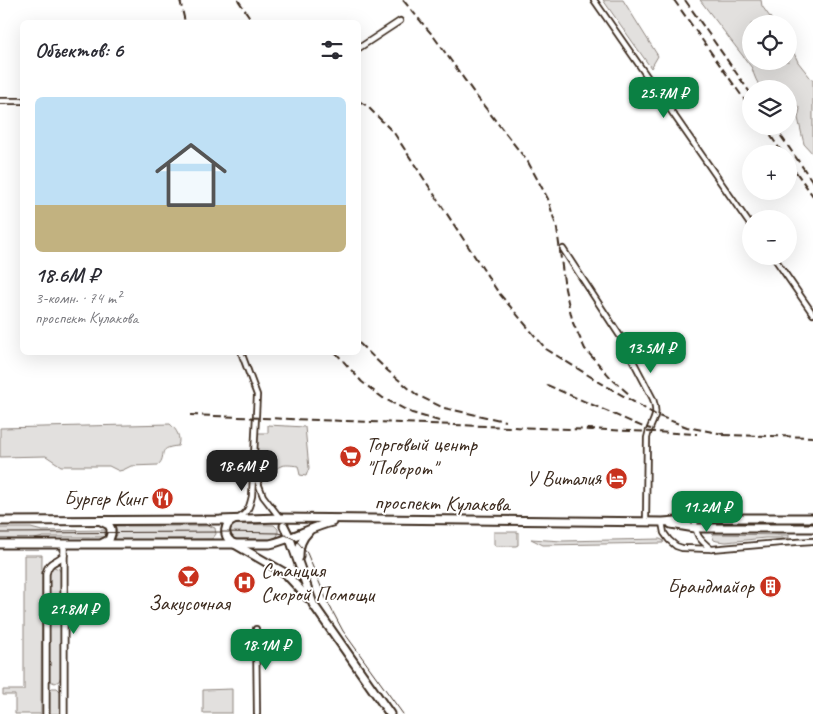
<!DOCTYPE html>
<html lang="ru">
<meta charset="utf-8">
<style>
body{margin:0;font-family:Caveat,sans-serif;background:#f2f2f3;color:#2b2b33;height:100vh;display:flex;flex-direction:column;font-size:19px;white-space:nowrap}
*{box-sizing:border-box;margin:0}
p{font-size:16px;color:#7c7c81}
.icon{flex:none;width:28px;height:28px;fill:none;stroke:currentColor;stroke-width:2;stroke-linecap:round;stroke-linejoin:round}
.map{position:relative;flex:1;overflow:hidden}
.details{position:absolute;left:20px;top:20px;width:341px;height:335px;display:flex;flex-direction:column;background:#fff;border-radius:8px;box-shadow:0 5px 20px #0002}
.details>*{flex:none}
.tools{position:absolute;left:742px;top:15px;display:grid;gap:10px}
.tools a{display:grid;place-items:center;width:55px;height:55px;border-radius:50%;background:#fff;box-shadow:0 5px 20px #0002;font-size:25px}
.price{position:absolute;translate:-50% -42px;padding:0 11px;border-radius:10px;background:#0b8043;color:#fff;font-size:16px;line-height:32px;filter:drop-shadow(0 1px 2px #0008)}
.price::after{content:'';position:absolute;left:50%;top:30px;width:15px;height:11px;margin-left:-8px;background:inherit;clip-path:polygon(0 0,100% 0,50% 100%)}
.price.selected{background:#222;color:#fff}
ul{padding:0;list-style:none}
li{display:grid;align-content:center;gap:10px;height:265px;padding:0 15px}
li+li{border-top:1px solid #e1e1e2}
li span{display:grid;place-items:center;height:155px;border-radius:8px;color:#555}
li>.icon{margin-inline-start:auto}
span .icon{width:90px;height:90px;fill:#fffc;stroke-width:1}
li b{font-size:21px}
h2{display:flex;justify-content:space-between;align-items:center;height:60px;padding:0 15px;font-size:21px}
.map>svg:first-child{display:block}
</style>
<div class="map">
<svg width="813" height="714" viewBox="0 0 813 714">
<rect width="100%" height="100%" fill="#fff"/>
<filter id="ink" filterUnits="userSpaceOnUse"><feTurbulence type="fractalNoise" baseFrequency=".02" numOctaves="2"/><feDisplacementMap in="SourceGraphic" scale="10" xChannelSelector="R" yChannelSelector="G"/><feConvolveMatrix kernelMatrix="1 2 1 2 8 2 1 2 1" color-interpolation-filters="sRGB"/></filter>
<g filter="url(#ink)">
<g fill="#e2e0de" stroke="#8e857e">
<path d="M603 0H623L658 56 651 68Z"/>
<path d="M700 0H761L762 6 775 24H751V61H789V42L798 62 813 81V154L804 144 798 118 800 109 798 106 791 103 789 105V89H762C757 83 754 76 752 68Z"/>
<path d="M170 424C177 430 181 437 178 446 155 448 168 456 158 465L131 466 123 470 119 471 109 466H61L46 456 0 457V428Z"/>
<path d="M268 425 305 427 309 468 306 476 300 475 298 466C283 464 278 464 270 477L261 476V472H256L255 468 256 433H268Z"/>
<path d="M236 524 274 525 278 529V535L274 539H236C228 536 228 527 236 524Z"/>
<path d="M114 526H210L215 528 216 534 213 538 211 539 114 540C118 535 118 531 114 526Z"/>
<path d="M0 528H31L42 531 105 530V537H43L31 540H0Z"/>
<path d="M494 532H518V545L516 546H495L494 544Z"/>
<path d="M714 534 789 535V538H765L726 542 717 541 714 540 712 535Z"/>
<path d="M531 539 562 541 660 539 664 541 663 543 543 545Z"/>
<path d="M24 555H42L41 714H15V695H3V690H24Z"/>
<path d="M52 567H54L59 569 61 573V676L59 681 55 683 50 681 49 679 48 574 50 569Z"/>
<path d="M52 688H57L61 692V714H48V692Z"/>
<path d="M232 689V713H203V690Z"/>
</g>
<g fill="none" stroke-linecap="round" stroke-linejoin="round">
<defs>
<g id="minor">
<path d="M594 0 751 226"/>
<path d="M359 48 400 21"/>
<path d="M0 101H22"/>
<path d="M563 249 620 336 653 399C660 419 650 421 647 438L646 521"/>
<path d="M773 256 813 314"/>
<path d="M255 475 263 496 280 518"/>
<path d="M239 518C248 513 250 505 252 496L257 395 241 352"/>
<path d="M695 519C695 535 699 539 711 549"/>
<path d="M662 522 664 533 669 540 676 546 682 548 712 549 780 543 813 541"/>
<path d="M256 629 257 714"/>
</g>
<g id="tertiary">
<path d="M64 544V714"/>
<path d="M46 714V574C49 560 55 564 64 555"/>
</g>
<g id="primary">
<path d="M234 520C224 524 223 535 231 542L285 573 308 598"/>
<path d="M0 521 220 520 280 518 663 522 715 518H813"/>
<path d="M101 521 109 525 111 529V534L109 540 103 543"/>
<path d="M671 524 695 528H813"/>
<path d="M284 526 289 536 313 604 390 714"/>
<path d="M0 544H270C292 539 311 527 332 522"/>
<path d="M299 557C299 546 301 539 309 531"/>
</g>
</defs>
<use href="#minor" stroke="#3b2a1e" stroke-width="8"/>
<use href="#tertiary" stroke="#3b2a1e" stroke-width="9"/>
<use href="#primary" stroke="#3b2a1e" stroke-width="11"/>
<use href="#minor" stroke="#fff" stroke-width="4.5"/>
<use href="#tertiary" stroke="#fff" stroke-width="5.5"/>
<use href="#primary" stroke="#fff" stroke-width="7"/>
<path stroke="#3b2a1e" stroke-width="1" d="M0 533 225 532 277 533 283 534 296 540 307 553 327 601 343 631 403 714"/>
<g stroke="#3b2a1e" stroke-width="2" stroke-dasharray="8 4" stroke-linecap="butt">
<path d="M180 0 185 22"/>
<path d="M238 0 253 22"/>
<path d="M403 0 434 37 477 97 528 162 548 199 557 229 565 289 573 323 585 349 612 379 631 396"/>
<path d="M674 0 751 109"/>
<path d="M685 0 751 94"/>
<path d="M359 101 367 106 394 133 498 292 546 349 596 380 656 415 687 427 729 435"/>
<path d="M764 126 783 154"/>
<path d="M774 126 813 182"/>
<path d="M789 162 813 196"/>
<path d="M359 343 388 371 417 395 444 408 505 421"/>
<path d="M335 352 362 382 383 398 412 413 439 421"/>
<path d="M547 385 643 427 651 429"/>
<path d="M190 415 290 419 594 430"/>
<path d="M587 429 697 434"/>
<path d="M723 435 813 437"/>
</g>
</g>
</g>
<defs>
<symbol id="supermarket-disc" viewBox="-11 -11 22 22"><circle r="9.5" fill="#c8321e" stroke="#fff"/><path d="M-6-5.5h2.5l.6 2H6L4.5 2H-2.5L-4.4-4H-6ZM-1.5 3.2a1.3 1.3 0 1 0 .1 0ZM3 3.2a1.3 1.3 0 1 0 .1 0Z" fill="#fff"/></symbol>
<symbol id="hotel-disc" viewBox="-11 -11 22 22"><circle r="9.5" fill="#c8321e" stroke="#fff"/><path d="M-6-4.5h1.5V1H6V5H4.5V3h-9V5H-6ZM-4 0a1.8 1.8 0 1 1 3.6 0ZM.5 0V-2.5h3Q6-2.5 6 0Z" fill="#fff"/></symbol>
<symbol id="restaurant-disc" viewBox="-11 -11 22 22"><circle r="9.5" fill="#c8321e" stroke="#fff"/><path d="M-5-6h1v4h1v-4h1v4h1v-4h1v5L-1.5 .5V6h-2V.5L-5-1ZM5-6V6H3V1.5H1.5Q1.5-4 5-6Z" fill="#fff"/></symbol>
<symbol id="bar-disc" viewBox="-11 -11 22 22"><circle r="9.5" fill="#c8321e" stroke="#fff"/><path d="M-6-5H6L.8 .8V4.5H3.5V6h-7V4.5H-.8V.8Z" fill="#fff"/></symbol>
<symbol id="hospital-disc" viewBox="-11 -11 22 22"><circle r="9.5" fill="#c8321e" stroke="#fff"/><path d="M-5-5h3v3.5h4V-5h3V5h-3V1.5h-4V5h-3Z" fill="#fff"/></symbol>
<symbol id="building-disc" viewBox="-11 -11 22 22"><circle r="9.5" fill="#c8321e" stroke="#fff"/><path d="M-4-6H4V6H1V3H-1V6H-4ZM-2.5-4.3h1.7v1.8h-1.7ZM.8-4.3h1.7v1.8H.8ZM-2.5-1h1.7V.8h-1.7ZM.8-1h1.7V.8H.8Z" fill="#fff"/></symbol>
</defs>
<g fill-rule="evenodd">
<use href="#supermarket-disc" x="338" y="444" width="25" height="25"/>
<use href="#hotel-disc" x="604" y="466" width="25" height="25"/>
<use href="#restaurant-disc" x="150" y="486" width="25" height="25"/>
<use href="#bar-disc" x="176" y="564" width="25" height="25"/>
<use href="#hospital-disc" x="232" y="570" width="25" height="25"/>
<use href="#building-disc" x="758" y="574" width="25" height="25"/>
</g>
<g text-anchor="middle" dominant-baseline="central" stroke-width="4" stroke-linejoin="round" paint-order="stroke">
<g font-size="21" fill="#3b2a1e" stroke="#fff" text-anchor="end">
<text x="366" y="444" text-anchor="start">Торговый центр<tspan x="366" dy="24">"Поворот"</tspan></text>
<text x="601" y="478">У Виталия</text>
<text x="146" y="498">Бургер Кинг</text>
<text x="261" y="570" text-anchor="start">Станция<tspan x="261" dy="24">Скорой Помощи</tspan></text>
<text x="754" y="586">Брандмайор</text>
<text x="189" y="603" text-anchor="middle">Закусочная</text>
</g>
<g font-size="21" fill="#3b2a1e" stroke="#fff">
<text transform="translate(442 503) rotate(1)">проспект Кулакова</text>
</g>
</g>
</svg>
<div class="tools">
<a><svg class="icon" aria-label="locate" viewBox="0 0 24 24"><circle cx="12" cy="12" r="6"/><path d="M12 2v4M12 18v4M2 12h4M18 12h4"/></svg></a>
<a><svg class="icon" aria-label="layers" viewBox="0 0 24 24"><path d="M12 4l9 5-9 5-9-5zM3 14l9 5 9-5"/></svg></a>
<a>+</a>
<a>−</a>
</div>
<b class="price" style="left:664px;top:119px">25.7M ₽</b>
<b class="price" style="left:651px;top:374px">13.5M ₽</b>
<b class="price selected" style="left:242px;top:492px">18.6M ₽</b>
<b class="price" style="left:707px;top:533px">11.2M ₽</b>
<b class="price" style="left:74px;top:635px">21.8M ₽</b>
<b class="price" style="left:266px;top:671px">18.1M ₽</b>
<section class="details">
<h2>Объектов: 6<svg class="icon" aria-label="filters" viewBox="0 0 24 24"><path d="M4 7h16M4 17h16"/><circle cx="9" cy="7" r="2"/><circle cx="15" cy="17" r="2"/></svg></h2>
<ul>
<li><span style="background:linear-gradient(#bfe0f5 70%,#c2b280 0)"><svg class="icon" aria-label="home" viewBox="0 0 24 24"><path d="M3 11l9-7 9 7M6 9v11h12V9"/></svg></span><div><b>18.6M ₽</b><p>3-комн. · 74 m²</p><p>проспект Кулакова</p></div></li>
</ul>
</section>
</div>
